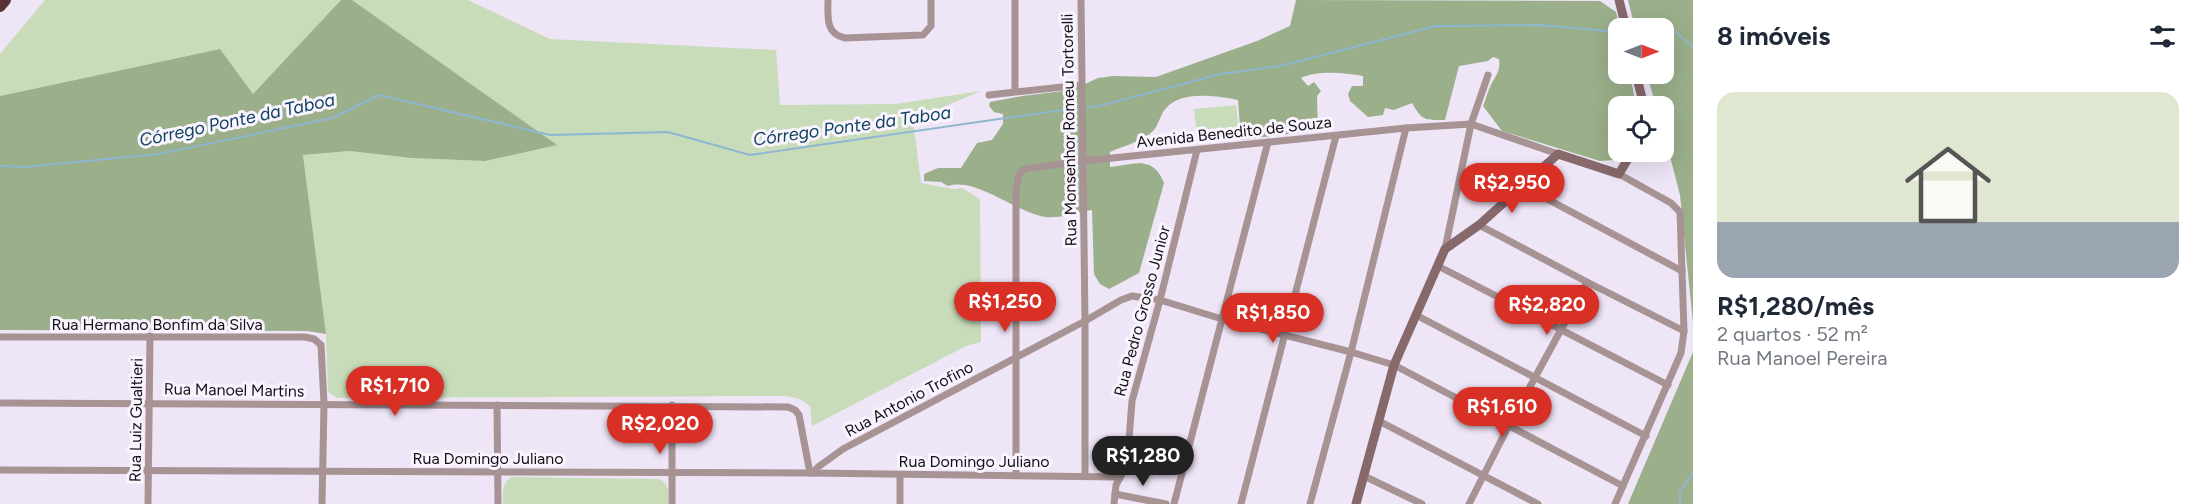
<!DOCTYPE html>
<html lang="pt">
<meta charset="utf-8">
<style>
body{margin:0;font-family:Figtree,sans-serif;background:#f2f2f3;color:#1f2937;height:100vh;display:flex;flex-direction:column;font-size:22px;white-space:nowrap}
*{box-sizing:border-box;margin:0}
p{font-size:20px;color:#747a83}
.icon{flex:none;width:33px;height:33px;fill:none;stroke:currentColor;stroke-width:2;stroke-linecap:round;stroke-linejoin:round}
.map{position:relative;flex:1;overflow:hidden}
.side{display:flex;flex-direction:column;background:#fff;width:510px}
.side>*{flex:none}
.needle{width:39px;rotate:90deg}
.controls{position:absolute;left:1608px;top:18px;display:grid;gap:12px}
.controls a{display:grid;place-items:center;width:66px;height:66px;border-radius:12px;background:#fff;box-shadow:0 6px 24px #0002;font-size:30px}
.price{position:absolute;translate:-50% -51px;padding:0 14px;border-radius:21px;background:#d93025;color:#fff;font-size:20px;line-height:39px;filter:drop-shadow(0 2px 3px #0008)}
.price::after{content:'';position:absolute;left:50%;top:36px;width:18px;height:14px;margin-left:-9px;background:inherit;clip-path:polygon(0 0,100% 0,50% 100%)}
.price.selected{background:#222;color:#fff}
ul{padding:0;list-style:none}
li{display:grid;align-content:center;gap:12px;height:318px;padding:0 24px}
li+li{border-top:2px solid #e0e1e3}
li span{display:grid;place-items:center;height:186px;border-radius:18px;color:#555}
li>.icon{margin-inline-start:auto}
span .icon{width:108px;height:108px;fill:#fffc;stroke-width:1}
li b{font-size:26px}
h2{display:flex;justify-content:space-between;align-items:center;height:72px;padding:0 24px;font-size:26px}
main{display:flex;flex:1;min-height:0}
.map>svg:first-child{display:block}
</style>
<main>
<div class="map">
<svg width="1693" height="504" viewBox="0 0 1693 504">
<rect width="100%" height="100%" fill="#eee5f7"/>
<g fill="#c8dcba">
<path d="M45 0H341L253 95 220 49 0 96V54Z"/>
<path d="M352 0H468L550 39 776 50 780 105 896 104 981 91 913 120 921 183 953 189 962 188 980 199 981 342 966 346 812 426 810 406 800 399 787 396 337 398 328 392 326 334 303 155 350 151 411 158 485 161 556 145Z"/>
<path d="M1236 105 1239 131 1197 135 1194 109Z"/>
<path d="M512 477 659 479C670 484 668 493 668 504H503C503 493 501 483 512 477Z"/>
</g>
<g fill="#9aaf8a">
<path d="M341 0H352L557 145 485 161 411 158 350 151 303 155 326 334 307 331 0 330V96L220 49 253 94Z"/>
<path d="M1296 0 1600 1 1616 12 1620 28 1618 74H1630L1636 106H1618V152H1622L1615 160 1600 161 1502 131 1483 106C1486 100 1487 93 1490 87 1495 76 1501 72 1499 59L1493 57 1488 61 1459 66 1445 120C1425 120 1422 121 1412 103L1394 110 1385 108 1383 115 1368 117 1350 101 1348 94 1352 86H1363V76C1344 73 1319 70 1301 78L1308 86 1314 82 1321 91 1317 96 1318 130 1241 140 1238 100C1218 96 1182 90 1166 108 1160 114 1159 126 1152 132 1141 142 1123 146 1110 152V167C1135 164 1153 155 1164 183L1139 273 1109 289 1100 284 1094 274 1092 210C1078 212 1060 219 1045 217 1015 212 976 177 948 186L941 182 924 181V174L938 168H961L977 143 992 140 1003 124V114L994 112 989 106 990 102 1022 96 1072 90 1098 78 1113 76 1156 77 1257 41 1290 26Z"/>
<path d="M1628 0H1693V323L1680 195 1664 133V106H1656L1647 74H1664V28H1635Z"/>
<path d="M1693 352V504H1628Z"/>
</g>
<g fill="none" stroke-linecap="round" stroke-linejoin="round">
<g stroke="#8fb7d1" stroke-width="2">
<path d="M1664 29 1671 28 1693 47"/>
<path d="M1088 107 1099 106 1221 74 1280 66 1436 26 1540 25 1618 32"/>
<path d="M0 166 24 167 159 154 333 118 379 95 550 135 668 132 750 155 1076 108"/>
<path d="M1680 504V492L1693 473"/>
</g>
<g stroke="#a79294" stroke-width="7">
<path d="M828 0C828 16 825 34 845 38L923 35 931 26V0"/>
<path d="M1015 0V91"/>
<path d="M1081 0 1085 321V475"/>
<path d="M989 95 1081 85"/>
<path d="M1523 186 1682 271"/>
<path d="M1479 225 1587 282 1684 331"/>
<path d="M1445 249 1471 124 1488 75"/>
<path d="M1438 266 1668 385"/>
<path d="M1416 315 1646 436"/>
<path d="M0 337H305L314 339 321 345 324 404 322 504"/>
<path d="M0 403 788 407 795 410 799 415 810 473"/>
<path d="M497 405 498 504"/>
<path d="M672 405V504"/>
<path d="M1379 421 1538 504"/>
<path d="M0 470 810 473 1119 477"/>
<path d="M813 473 818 467 843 449 1085 321 1121 300 1132 296 1160 300 1222 319 1351 352 1394 365 1623 486"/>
<path d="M1016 475V191L1019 175 1024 169 1083 161 1406 128 1471 124 1558 154"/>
<path d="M1364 476 1422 504"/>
<path d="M1115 494 1166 504"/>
<path d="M148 504 150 336"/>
<path d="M900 504V475"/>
<path d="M1114 504 1116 485 1127 465 1132 401 1160 300 1197 150"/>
<path d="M1174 504 1268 142"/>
<path d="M1241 504 1336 136"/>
<path d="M1310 504 1351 352 1406 128"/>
<path d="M1469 504 1508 427 1587 282"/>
<path d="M1615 504 1681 353 1684 331 1680 212 1671 203 1619 174"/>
</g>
<g stroke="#87696c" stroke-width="9">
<path d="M1619 0 1626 28"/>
<path d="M1636 74 1644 106"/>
<path d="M1356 504 1394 365 1445 249 1479 225 1558 154 1619 174 1632 152"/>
</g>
<path stroke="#593238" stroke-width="12" d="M0 6 5 0"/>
</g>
<g text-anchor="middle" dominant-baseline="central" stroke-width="6" stroke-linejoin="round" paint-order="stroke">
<g font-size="16" fill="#141016" stroke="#faf4ff">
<text transform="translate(1069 130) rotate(-91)">Rua Monsenhor Romeu Tortorelli</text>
<text transform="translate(1234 132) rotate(-6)">Avenida Benedito de Souza</text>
<text transform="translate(1142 311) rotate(-75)">Rua Pedro Grosso Junior</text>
<text x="157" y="324">Rua Hermano Bonfim da Silva</text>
<text transform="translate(234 390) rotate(1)">Rua Manoel Martins</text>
<text transform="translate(909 399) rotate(-28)">Rua Antonio Trofino</text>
<text transform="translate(136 420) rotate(-89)">Rua Luiz Gualtieri</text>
<text x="488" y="458">Rua Domingo Juliano</text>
<text x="974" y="461">Rua Domingo Juliano</text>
</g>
<g font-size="18" font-style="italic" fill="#10435e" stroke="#faf4ff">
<text transform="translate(237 120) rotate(-12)">Córrego Ponte da Taboa</text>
<text transform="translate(852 126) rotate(-8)">Córrego Ponte da Taboa</text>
</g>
</g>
</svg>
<div class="controls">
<a><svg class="needle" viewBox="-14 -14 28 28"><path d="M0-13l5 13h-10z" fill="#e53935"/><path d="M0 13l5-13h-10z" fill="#747a83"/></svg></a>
<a><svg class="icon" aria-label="locate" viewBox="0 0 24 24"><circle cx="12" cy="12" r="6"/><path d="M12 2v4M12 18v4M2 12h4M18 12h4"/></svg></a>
</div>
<b class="price" style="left:1512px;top:214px">R$2,950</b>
<b class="price" style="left:1005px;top:333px">R$1,250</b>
<b class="price" style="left:1547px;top:336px">R$2,820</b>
<b class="price" style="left:1273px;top:344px">R$1,850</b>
<b class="price" style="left:395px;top:417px">R$1,710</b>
<b class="price" style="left:1502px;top:438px">R$1,610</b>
<b class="price" style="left:660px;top:455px">R$2,020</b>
<b class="price selected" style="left:1143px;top:487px">R$1,280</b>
</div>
<section class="side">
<h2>8 imóveis<svg class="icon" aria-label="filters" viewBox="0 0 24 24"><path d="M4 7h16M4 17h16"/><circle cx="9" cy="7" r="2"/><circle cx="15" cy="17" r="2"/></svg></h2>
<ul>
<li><span style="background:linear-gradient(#dfe7d0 70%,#9aa5b1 0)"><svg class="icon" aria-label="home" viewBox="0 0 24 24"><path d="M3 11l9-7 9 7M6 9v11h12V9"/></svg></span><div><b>R$1,280/mês</b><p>2 quartos · 52 m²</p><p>Rua Manoel Pereira</p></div></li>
</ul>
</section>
</main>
